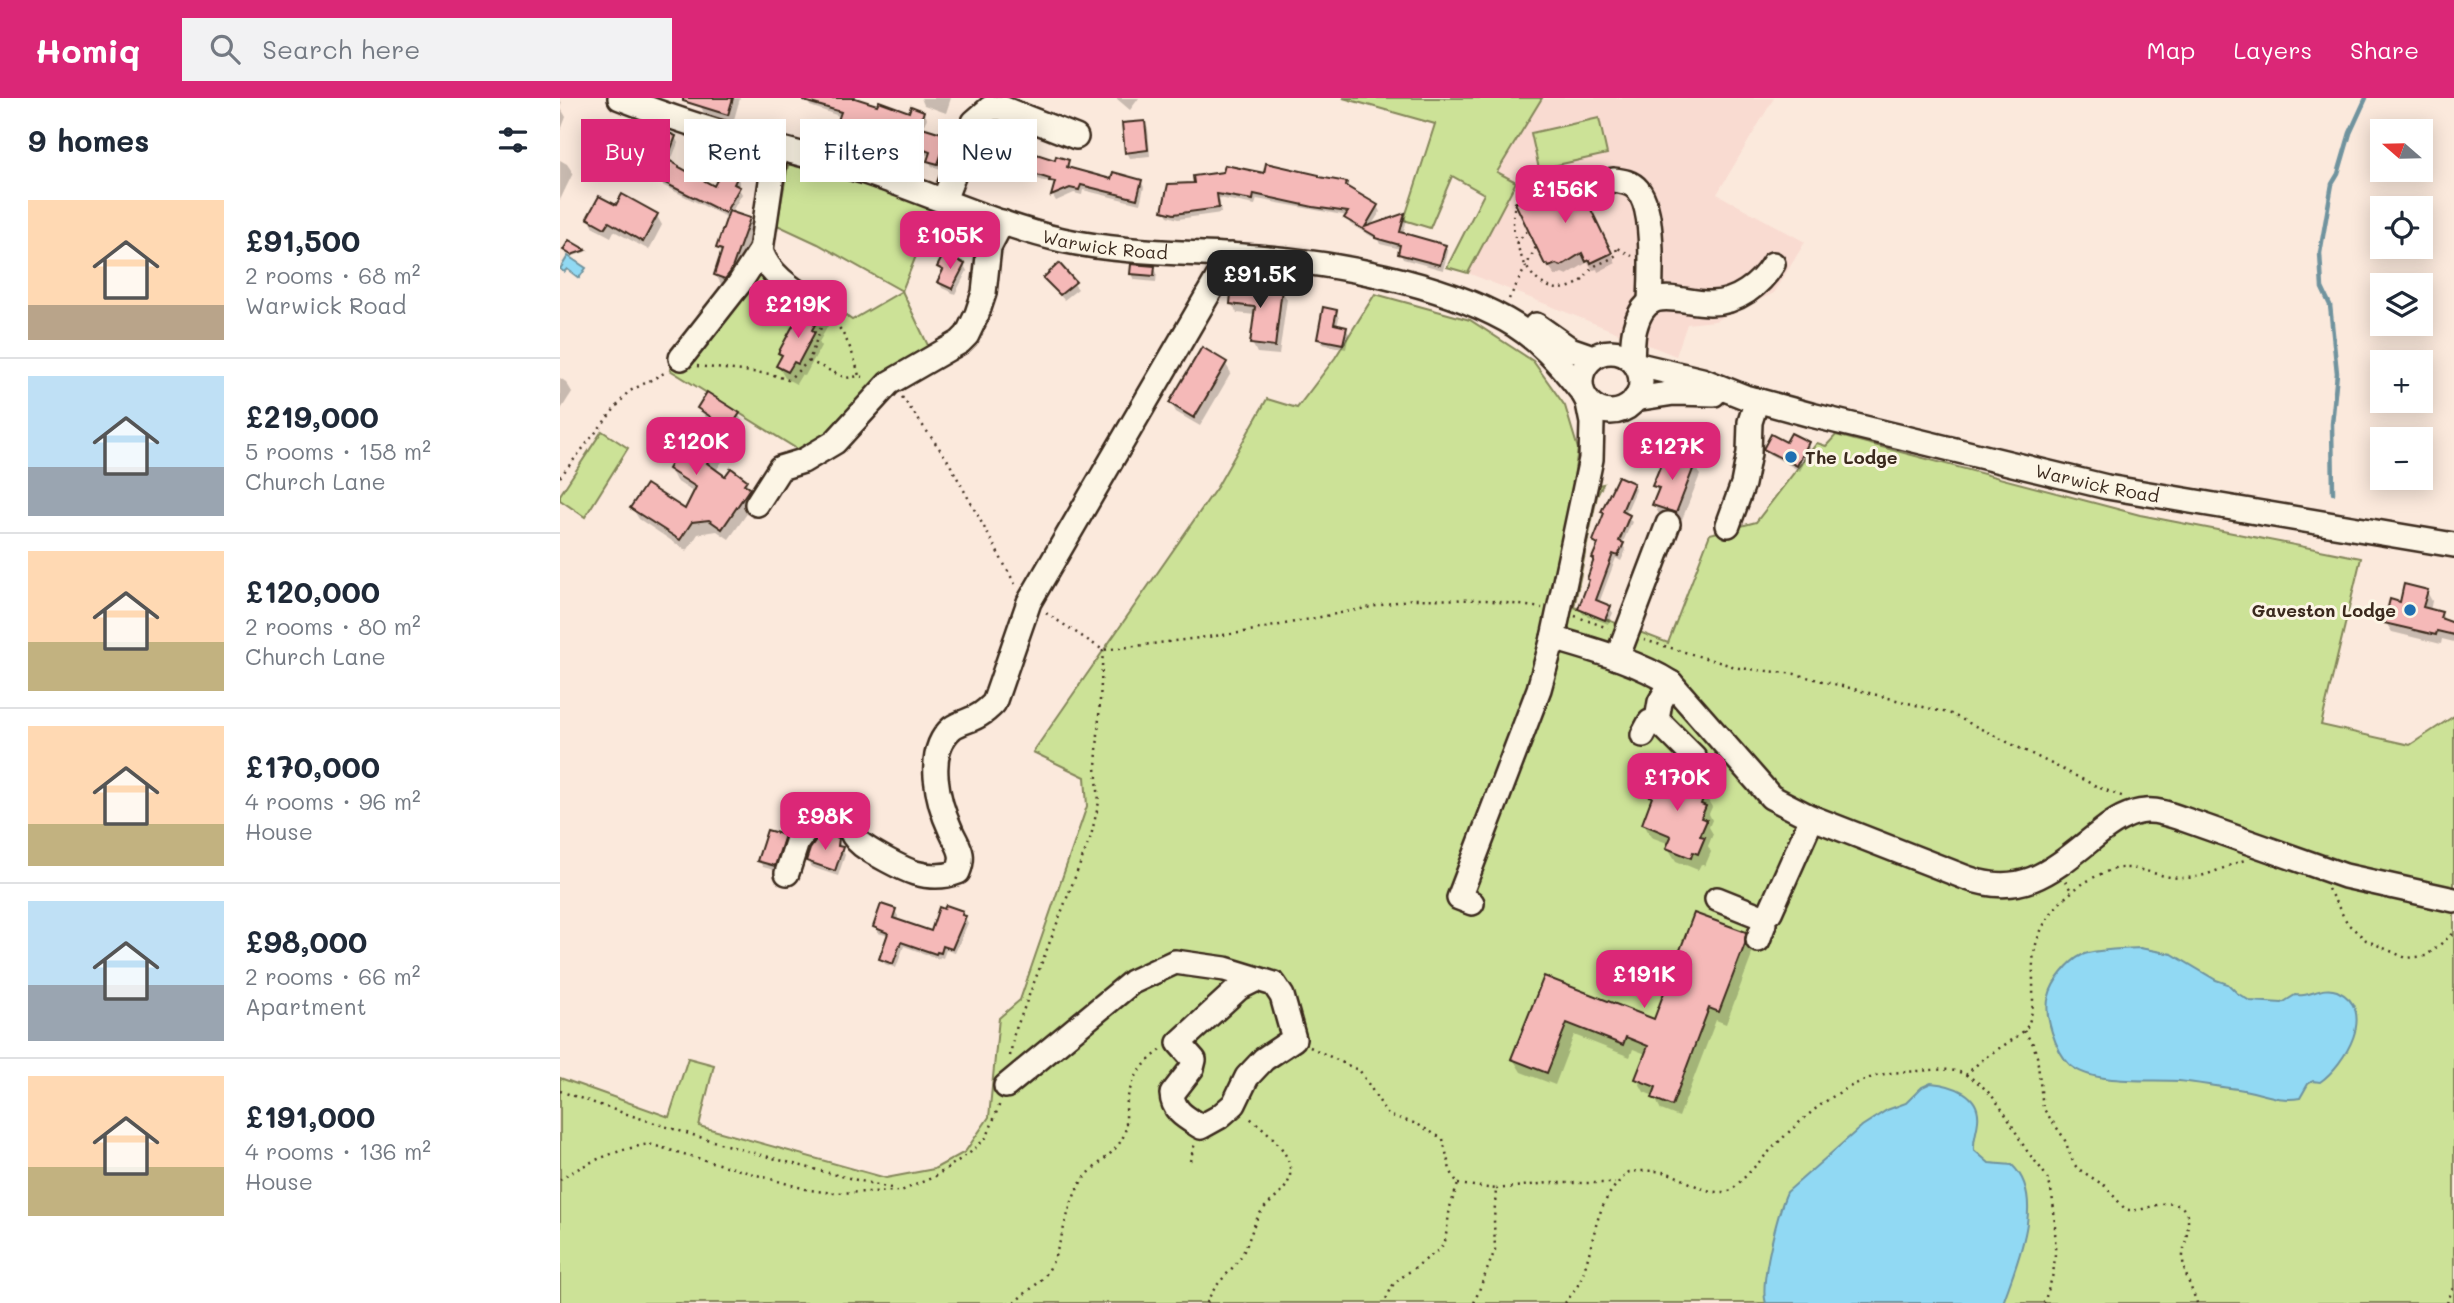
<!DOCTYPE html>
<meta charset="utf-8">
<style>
body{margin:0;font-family:Mali,sans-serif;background:#f2f2f3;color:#1f2937;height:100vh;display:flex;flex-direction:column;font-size:26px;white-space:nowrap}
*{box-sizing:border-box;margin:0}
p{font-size:23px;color:#747a83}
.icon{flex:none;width:38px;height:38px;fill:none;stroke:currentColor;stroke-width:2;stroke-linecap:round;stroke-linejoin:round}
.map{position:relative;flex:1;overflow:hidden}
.drawer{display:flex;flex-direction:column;background:#fff;width:560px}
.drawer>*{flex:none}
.banner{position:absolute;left:21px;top:21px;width:665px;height:63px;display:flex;gap:14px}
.needle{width:46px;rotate:290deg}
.fabs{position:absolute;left:1810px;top:21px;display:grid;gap:14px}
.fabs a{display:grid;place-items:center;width:63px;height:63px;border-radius:0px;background:#fff;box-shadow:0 4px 18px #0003;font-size:35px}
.price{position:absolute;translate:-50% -60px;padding:0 16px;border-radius:14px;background:#db2777;color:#fff;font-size:23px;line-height:46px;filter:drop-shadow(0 2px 4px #0008)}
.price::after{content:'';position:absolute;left:50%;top:42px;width:21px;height:16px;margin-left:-10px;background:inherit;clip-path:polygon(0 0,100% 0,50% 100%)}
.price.selected{background:#222;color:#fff}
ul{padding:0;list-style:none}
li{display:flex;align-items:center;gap:21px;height:175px;padding:0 28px}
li+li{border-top:2px solid #e0e1e3}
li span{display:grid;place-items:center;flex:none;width:196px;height:140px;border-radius:0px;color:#555}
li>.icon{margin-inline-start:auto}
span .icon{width:84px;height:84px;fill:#fffc;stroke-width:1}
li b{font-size:30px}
h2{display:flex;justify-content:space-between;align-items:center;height:84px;padding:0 28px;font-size:30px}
.chip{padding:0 24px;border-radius:0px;background:#fff;box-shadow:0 4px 18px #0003;font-size:24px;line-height:63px}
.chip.selected{background:#db2777;color:#fff}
header{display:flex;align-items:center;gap:42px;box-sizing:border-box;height:98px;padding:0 35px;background:#db2777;color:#fff}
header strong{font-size:33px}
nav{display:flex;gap:38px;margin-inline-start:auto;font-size:24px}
.search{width:490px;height:63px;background:#f2f2f3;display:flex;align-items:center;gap:18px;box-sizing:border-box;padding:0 24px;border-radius:0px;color:#747a83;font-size:26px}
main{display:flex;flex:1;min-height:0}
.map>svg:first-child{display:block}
</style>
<header>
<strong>Homiq</strong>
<div class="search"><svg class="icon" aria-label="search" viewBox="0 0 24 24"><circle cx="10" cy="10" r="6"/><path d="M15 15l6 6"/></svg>Search here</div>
<nav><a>Map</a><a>Layers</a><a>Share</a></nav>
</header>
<main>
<section class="drawer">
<h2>9 homes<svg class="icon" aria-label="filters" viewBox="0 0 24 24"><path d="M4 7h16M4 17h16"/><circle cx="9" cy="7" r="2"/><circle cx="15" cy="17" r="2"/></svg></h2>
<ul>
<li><span style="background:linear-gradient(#ffd9b3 75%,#b9a48a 0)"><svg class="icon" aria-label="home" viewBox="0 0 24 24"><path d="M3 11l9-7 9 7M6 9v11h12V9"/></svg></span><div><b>£91,500</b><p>2 rooms · 68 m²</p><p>Warwick Road</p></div></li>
<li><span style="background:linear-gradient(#bfe0f5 65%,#9aa5b1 0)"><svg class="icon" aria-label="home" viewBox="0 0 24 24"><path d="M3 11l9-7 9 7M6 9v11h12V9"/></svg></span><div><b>£219,000</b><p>5 rooms · 158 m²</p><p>Church Lane</p></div></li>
<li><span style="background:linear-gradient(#ffd9b3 65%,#c2b280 0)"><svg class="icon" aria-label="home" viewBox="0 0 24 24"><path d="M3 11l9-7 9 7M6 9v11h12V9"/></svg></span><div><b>£120,000</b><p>2 rooms · 80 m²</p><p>Church Lane</p></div></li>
<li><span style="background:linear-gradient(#ffd9b3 70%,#c2b280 0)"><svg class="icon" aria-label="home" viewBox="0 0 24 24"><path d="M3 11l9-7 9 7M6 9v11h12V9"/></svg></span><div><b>£170,000</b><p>4 rooms · 96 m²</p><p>House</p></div></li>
<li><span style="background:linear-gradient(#bfe0f5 60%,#9aa5b1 0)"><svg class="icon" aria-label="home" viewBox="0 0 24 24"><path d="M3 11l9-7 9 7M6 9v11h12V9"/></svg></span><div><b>£98,000</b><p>2 rooms · 66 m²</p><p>Apartment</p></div></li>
<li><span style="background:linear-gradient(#ffd9b3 65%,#c2b280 0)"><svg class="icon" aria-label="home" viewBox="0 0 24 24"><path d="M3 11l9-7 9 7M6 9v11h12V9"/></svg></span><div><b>£191,000</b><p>4 rooms · 136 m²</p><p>House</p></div></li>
</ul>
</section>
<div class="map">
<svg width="1894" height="1205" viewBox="0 0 1894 1205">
<rect width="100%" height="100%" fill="#fbe9dc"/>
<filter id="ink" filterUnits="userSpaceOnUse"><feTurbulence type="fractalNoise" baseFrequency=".0143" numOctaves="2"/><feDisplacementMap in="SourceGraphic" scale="14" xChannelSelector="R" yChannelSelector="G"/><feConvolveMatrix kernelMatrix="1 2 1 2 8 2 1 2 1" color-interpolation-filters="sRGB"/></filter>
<g filter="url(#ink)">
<path fill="#f9dbd1" d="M982 0H1214L1157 96 1245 144 1214 195 1155 223 1127 226 1116 258 908 175 956 84 937 75Z"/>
<g fill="#cce297" stroke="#84865a" stroke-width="2">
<path d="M783 0H982L937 74 956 84 908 175 887 169 924 96 892 78 870 130 844 122 875 26Z"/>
<path d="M1039 20 1047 56 979 71 971 35Z"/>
<path d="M239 61 377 105 342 193 374 260 250 359 110 272 201 152 246 190 292 222 342 193 258 146 217 127 228 67Z"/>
<path d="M815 196 910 222 973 263 1005 308 1018 351 1012 393 1043 386 1037 398 1014 509 1108 545 1150 436 1196 424 1257 345 1266 348 1276 337 1580 417 1801 460 1761 627 1850 647 1894 618V1205H0V980L109 1019 128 960 154 967 139 1028 326 1080 374 1071 405 1054 429 1019 439 920 460 902 527 708 525 679 473 654 657 389 707 301 737 310 775 260Z"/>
<path d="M42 333 68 350 25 419 0 402V397Z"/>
</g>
<g fill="#91d9f3" stroke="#6f939e" stroke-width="2">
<path d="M8 158 26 170 19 180 7 171 4 174 0 171Z"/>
<path d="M1580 850 1612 856 1656 882 1668 886 1677 895 1690 903 1722 905 1735 897C1749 900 1762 887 1777 893 1819 912 1784 967 1760 984L1753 983 1748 986 1740 1000C1717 1004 1700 994 1678 991 1658 989 1639 985 1619 983 1590 981 1533 987 1510 967 1496 954 1483 916 1489 898 1492 884 1509 863 1522 857 1536 851 1565 851 1580 850Z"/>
<path d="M1371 985C1393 987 1421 996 1418 1023 1417 1034 1413 1041 1414 1052L1429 1065 1452 1067C1487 1100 1456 1167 1443 1205H1206C1199 1186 1218 1114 1227 1094L1302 1028 1327 1012 1346 1005 1362 989Z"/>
</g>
<g fill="#0003">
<path d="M142 0H180L173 25 145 17 140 7Z"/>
<path d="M244 0H290L350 16 363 14 367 20 362 31 387 39 390 44 381 71 372 68 369 63 370 58 357 53 353 47 333 40 329 52 282 34 278 28 282 19 250 8 247 1Z"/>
<path d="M361 0H391L386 15 364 7Z"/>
<path d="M556 0H579L570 12Z"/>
<path d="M0 2 2 5 0 9 6 19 1 32Z"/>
<path d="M584 25 588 31 590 58 570 60 567 54Z"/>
<path d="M115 39 118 45 110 65 154 90 177 79 180 85 178 89 182 96 171 115 189 122 194 131 176 183 171 190 161 186 156 177 162 157 158 150 168 120 70 71 67 65 68 62 60 54 81 42H98Z"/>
<path d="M0 62 7 66 13 75 0 102Z"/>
<path d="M508 63 510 71 552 83H581L584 89 580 106 523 92 522 97 514 95 496 103 493 98 495 89 493 86 447 71 444 66Z"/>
<path d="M705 77 786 86 790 92 817 108 820 114 811 128 844 117 847 122 843 136 885 148 888 154 883 172 843 161 840 155 841 151 820 146 818 142 790 126 788 118 697 101 695 107 659 100 661 115 618 121 608 118 604 112Z"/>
<path d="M1022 88 1041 91 1046 103 1030 111 1056 165 1038 174 1037 171 1033 172 1028 164 1007 177 1002 175 996 178 987 166 958 106 978 105Z"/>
<path d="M56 110 97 118 102 127 89 152 54 133 51 139 34 130 29 120Z"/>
<path d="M9 144 24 153 25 154 13 158 6 154 5 152Z"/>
<path d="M404 167 407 173 395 196 382 190 379 184 383 176 379 169Z"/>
<path d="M499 168 518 191 504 202 485 180Z"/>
<path d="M594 169 597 175 596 184 575 182 572 176Z"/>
<path d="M721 192 727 201 719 257 697 255 692 245 695 217 677 215 671 205Z"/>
<path d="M776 214 779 220 777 228 786 230 789 236 786 251 762 246 759 240Z"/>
<path d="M260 215 268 228 259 244 261 248 245 278 242 276 236 286 225 280 218 268 223 259 220 255 251 219Z"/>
<path d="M665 265 671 275 640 328 616 314 611 305Z"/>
<path d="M0 280 6 284 12 294 0 313Z"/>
<path d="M139 310 178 316 185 327 156 373 165 380 186 383 196 403 169 441 157 433 138 436 127 453 79 421 72 410 126 414 135 395 116 383 110 371 114 365 100 355 93 344 137 353 153 329Z"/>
<path d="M1248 346 1251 352 1240 373 1209 356 1205 350Z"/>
<path d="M1134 367 1140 377 1121 424 1099 416 1094 407 1099 395 1094 388Z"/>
<path d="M1073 387 1076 392 1065 417 1072 424 1062 446 1066 452 1061 463 1056 460 1039 505 1049 509 1053 515 1048 526 1023 516 1020 511 1030 484 1038 449 1035 443 1045 417 1043 414Z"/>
<path d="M1867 494 1872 503 1870 513 1881 515 1885 523 1894 527V544L1882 541 1881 546 1832 534 1826 525 1841 506Z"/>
<path d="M1135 688 1138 694 1144 696 1152 709 1149 716 1152 722 1149 729 1153 736 1148 748 1151 754 1145 768 1141 766 1138 772 1116 763 1108 750 1110 746 1091 739 1084 726 1093 703 1089 697Z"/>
<path d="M224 738 227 744 218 773 203 769 199 763Z"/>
<path d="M278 742 285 757 278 778 251 769 247 763Z"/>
<path d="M335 813 338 818 337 823 372 835 402 814 408 825 395 855 386 852 383 860 380 859 379 861 344 848 336 870 325 866 321 861 329 838 318 835 315 829Z"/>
<path d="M1185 836 1192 849 1191 860 1166 926 1156 922 1119 1019 1101 1012 1094 998 1084 994 1077 981 1086 956 1073 951 1070 959 1014 937 995 987 961 974 953 961 985 880 1095 924Z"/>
</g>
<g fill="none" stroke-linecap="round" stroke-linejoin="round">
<path stroke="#6f939e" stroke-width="4.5" d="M1773 395 1772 326 1777 275 1770 207 1762 190 1760 155 1772 86 1778 76 1790 35 1806 0"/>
</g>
<g fill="#f5b9b8" stroke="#3b2a1e" stroke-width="2">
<path d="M123 0H173L168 17 123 3Z"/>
<path d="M245 0H295L317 7 319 3 349 14 351 8 364 13 359 28 388 37 378 66 367 63 370 54 351 47 353 43 330 35 326 47 276 28 281 14 244 3Z"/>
<path d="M585 23 588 52 565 55 562 25Z"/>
<path d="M100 31 116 38 107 61 119 68V69L154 88 159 78 171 74 178 78 174 86 180 89 165 115 65 65 68 59 58 54 69 33 81 39 84 33 97 40Z"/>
<path d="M448 47 495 62 496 58 509 62 507 69 551 81 553 74 582 82 577 101 521 87 519 92 510 90 491 98 495 84 489 83 490 81 442 66Z"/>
<path d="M706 65 759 77V79L787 84 786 88 818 107 805 129 845 115 840 134 886 147 880 167 838 156 840 147 815 140V138L784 120 788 114 753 109 694 96 693 102 657 96 659 110 614 116 602 113 608 86 634 85 633 78 663 74 665 67 704 75Z"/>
<path d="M1036 79 1043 93 1026 101 1052 155 1031 165 1030 162 1026 164 1022 155 1001 168 996 166 989 169 987 166 985 167 955 105 975 96 979 103 1021 83 1022 86Z"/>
<path d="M62 96 98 116 83 144 49 124 45 130 27 120 39 98 56 107Z"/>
<path d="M169 113 190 120 171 173 165 181 154 177 162 152 156 150Z"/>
<path d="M9 142 26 152 11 157 3 152Z"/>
<path d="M384 155 405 166 392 191 377 184 383 172 377 169Z"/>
<path d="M499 165 516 184 500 197 483 180Z"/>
<path d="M571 166 595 168 594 178 570 176Z"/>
<path d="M672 184 722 190 715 249 690 246 695 209 670 206Z"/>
<path d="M763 209 777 212 774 226 787 229 783 246 757 241Z"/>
<path d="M241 213 251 217 262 214 252 232 255 234 238 266 234 264 228 274 216 268 222 257 218 255Z"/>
<path d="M642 249 667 264 634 320 609 305Z"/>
<path d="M147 294 180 315 147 365 165 378 171 370 187 382 184 386 190 390 162 431 149 422 132 424 120 442 70 410 86 386 125 411 136 389 108 371 115 359 91 344 101 328 137 351 152 327 148 325 151 319 137 310Z"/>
<path d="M1231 335 1249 344 1237 368 1203 351 1211 336 1226 344Z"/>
<path d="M1106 354 1135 366 1116 415 1092 407 1099 390 1092 388Z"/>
<path d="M1058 378 1074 385 1062 413 1070 417 1059 443 1064 445 1058 458 1053 456 1036 502 1051 508 1045 522 1018 511 1029 482 1027 481 1034 461 1032 460 1038 446 1033 443 1044 415 1041 414Z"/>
<path d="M1844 486 1868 492 1863 509 1882 514 1880 520 1894 525V537L1877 533 1876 537 1824 525 1830 501 1840 504Z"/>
<path d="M1103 673 1136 686 1134 691 1145 695 1141 706 1146 708 1141 720 1147 722 1140 738 1145 739 1138 756 1133 754 1131 760 1106 750 1111 739 1109 737 1082 726 1092 699 1087 697 1096 675 1101 677Z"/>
<path d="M207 732 225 737 215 768 197 763Z"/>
<path d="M262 734 279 740 278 748 283 749 275 773 246 763 250 751Z"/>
<path d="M321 806 336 811 333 820 371 833 379 809 384 811 386 807 403 813 402 817 406 818 392 851 383 848 381 855 377 854 376 856 341 844 333 866 319 861 328 835 313 829Z"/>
<path d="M1134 815 1186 834 1185 846 1159 914 1149 910 1112 1008 1092 1000 1096 989 1075 981 1088 948 1066 939 1063 947 1007 925 987 975 951 961 984 878 1094 921Z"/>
</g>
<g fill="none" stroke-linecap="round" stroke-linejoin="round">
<defs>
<g id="minor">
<path id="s1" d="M60 0C99 15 139 29 180 40 221 51 262 61 302 73 369 95 433 126 502 142 566 156 632 154 697 159 774 165 878 184 946 222 977 239 1001 267 1022 294"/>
<path d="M1053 82C1062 83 1072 84 1078 92 1095 112 1091 179 1090 204"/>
<path d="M384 102 414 24 430 10H442L516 39"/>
<path d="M201 152C207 175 232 191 251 203"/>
<path d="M976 227 1010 251 1033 259"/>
<circle cx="1051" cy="284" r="30"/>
<path d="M121 260 179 186 201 152 216 49"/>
<path d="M1072 262C1073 252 1072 240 1075 230 1087 183 1120 206 1151 205 1177 205 1200 187 1213 166"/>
<path id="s2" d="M1075 266 1142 282 1185 299 1251 317 1547 389 1894 447"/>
<path d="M1075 301 1114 295 1154 296"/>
<path d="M1028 305 1032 325 1031 361 993 540C1033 552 1076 563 1111 585L1211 699 1248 718 1407 780C1467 802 1498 767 1542 733 1555 723 1569 714 1586 713 1599 712 1611 717 1623 721L1785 778 1894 802"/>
<path d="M197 406 220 370 243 363 275 344 329 285 400 244 407 237 417 216 424 195 429 149 442 124"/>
<path d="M1168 427 1183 386 1189 355 1190 324 1197 302"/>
<path d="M1057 560 1108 426"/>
<path d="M1111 585 1100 604 1097 622 1134 659"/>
<path d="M1083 637 1090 624 1097 622"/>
<path d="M227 775 237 744 260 714 272 716 288 724C290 733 294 741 302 747 313 755 342 771 355 775 369 779 385 779 398 774 406 755 398 749 391 733 378 705 364 654 392 630 400 624 413 622 421 616 426 613 430 609 434 605L469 504 671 157"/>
<path d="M1157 801 1202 819 1210 814 1252 720"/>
<path d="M912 805 899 800 979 591 993 540"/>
<path d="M1198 842 1204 826 1202 819"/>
<path d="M446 988 572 884 615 864 665 871 714 886 722 898 734 941 704 961 687 979 674 1006 659 1019 641 1029C627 1020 613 1014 612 996L632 970 634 962 619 945 679 890 697 881"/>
</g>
</defs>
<use href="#minor" stroke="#3b2a1e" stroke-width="28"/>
<g stroke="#3b2a1e" stroke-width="2.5" stroke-dasharray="2 5" stroke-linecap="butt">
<path d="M977 85 957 101C950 119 953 137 960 155 970 183 994 203 1023 182 1027 178 1029 172 1033 169 1041 164 1050 163 1057 156L1056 149 1072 158"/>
<path d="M956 145 968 132"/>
<path d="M949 201 976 149"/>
<path d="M267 213C284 234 293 252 299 278"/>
<path d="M249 263 286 280 299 278 307 280"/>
<path d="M137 268 211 276 228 282 249 263 266 215"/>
<path d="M342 299 387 361 456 488"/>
<path d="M0 379 68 294 108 273"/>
<path d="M486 515 543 552 679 535 852 501 926 502 982 510"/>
<path d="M1015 518 1048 530"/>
<path d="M1084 542 1179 570 1235 576 1391 616 1540 690 1564 699"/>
<path d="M1505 783 1512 794"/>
<path d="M1768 791 1788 826 1806 842 1846 860 1866 858 1894 835"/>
<path d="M1464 933 1473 946 1477 958 1483 1010 1504 1040 1513 1064 1517 1070 1545 1088 1565 1111C1582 1116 1596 1103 1613 1106 1641 1110 1621 1147 1623 1163 1625 1178 1632 1191 1637 1205"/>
<path d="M750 949 800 973 828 1017 857 1026 883 1041 890 1072 898 1086 890 1109 885 1144 880 1151 834 1185 824 1205"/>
<path d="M450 958 454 936 531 738 539 704 536 669 543 552"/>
<path d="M1406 977C1412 971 1419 964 1426 959 1436 951 1463 938 1468 927 1476 908 1472 885 1473 864 1476 820 1511 786 1551 772 1575 764 1599 781 1624 780 1646 780 1665 768 1685 762"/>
<path d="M0 993C109 1032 222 1065 335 1091"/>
<path d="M630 1063 635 1045"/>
<path d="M0 1082C25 1064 60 1051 89 1046L249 1092 274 1095 341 1093 374 1079 411 1054 427 1039 440 1005"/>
<path d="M898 1086 936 1091 934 1122 935 1152 914 1205"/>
<path d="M936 1091 989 1085H1055"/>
<path d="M454 1205C464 1195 477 1188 486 1176 501 1155 505 1112 520 1086 531 1068 555 1057 563 1039 567 1031 566 1022 566 1013 567 987 581 965 603 951"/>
<path d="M647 1205C654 1185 671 1175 681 1158 690 1144 692 1127 701 1114 707 1105 718 1100 724 1091 745 1064 708 1033 687 1018"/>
<path d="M1005 1205C1009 1199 1015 1194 1018 1187 1038 1145 1029 1108 1069 1074 1080 1073 1092 1072 1103 1074 1127 1079 1147 1101 1172 1092 1214 1050 1257 996 1316 978 1330 974 1344 974 1359 973 1373 972 1392 969 1406 977 1434 992 1447 1019 1462 1045 1469 1058 1480 1067 1487 1080 1496 1097 1497 1155 1493 1175 1491 1185 1487 1195 1484 1205"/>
<path d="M1887 1205 1894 1187"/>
</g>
<use href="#minor" stroke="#fcf5e5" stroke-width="23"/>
</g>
</g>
<g fill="#1f6fb2" stroke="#fcf5e5" stroke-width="2.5">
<circle cx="1231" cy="359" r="7"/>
<circle cx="1850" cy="512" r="7"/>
</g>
<g text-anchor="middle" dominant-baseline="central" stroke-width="6" stroke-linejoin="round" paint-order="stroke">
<g font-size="18" fill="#3b2a1e" stroke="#fcf5e5">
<text stroke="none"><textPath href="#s1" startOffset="508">Warwick Road</textPath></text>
<text stroke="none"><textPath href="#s2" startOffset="478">Warwick Road</textPath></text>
</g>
<g font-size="18" font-weight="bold" fill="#3b2a1e" stroke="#fcf5e5" text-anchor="start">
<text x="1245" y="359">The Lodge</text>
<text x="1836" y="512" text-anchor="end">Gaveston Lodge</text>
</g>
</g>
</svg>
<div class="fabs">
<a><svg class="needle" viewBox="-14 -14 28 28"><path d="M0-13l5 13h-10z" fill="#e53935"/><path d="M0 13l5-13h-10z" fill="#747a83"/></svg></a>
<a><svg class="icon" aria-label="locate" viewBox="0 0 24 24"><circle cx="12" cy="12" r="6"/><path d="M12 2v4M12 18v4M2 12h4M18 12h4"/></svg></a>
<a><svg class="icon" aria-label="layers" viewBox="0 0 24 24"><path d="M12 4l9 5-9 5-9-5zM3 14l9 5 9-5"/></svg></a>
<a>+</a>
<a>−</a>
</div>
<b class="price" style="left:1005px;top:127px">£156K</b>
<b class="price" style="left:390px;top:173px">£105K</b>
<b class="price selected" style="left:700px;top:212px">£91.5K</b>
<b class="price" style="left:238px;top:242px">£219K</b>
<b class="price" style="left:136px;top:379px">£120K</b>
<b class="price" style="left:1112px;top:384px">£127K</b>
<b class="price" style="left:1117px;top:715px">£170K</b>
<b class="price" style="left:265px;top:754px">£98K</b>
<b class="price" style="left:1084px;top:912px">£191K</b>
<div class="banner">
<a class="chip selected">Buy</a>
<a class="chip">Rent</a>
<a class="chip">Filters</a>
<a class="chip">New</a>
</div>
</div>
</main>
